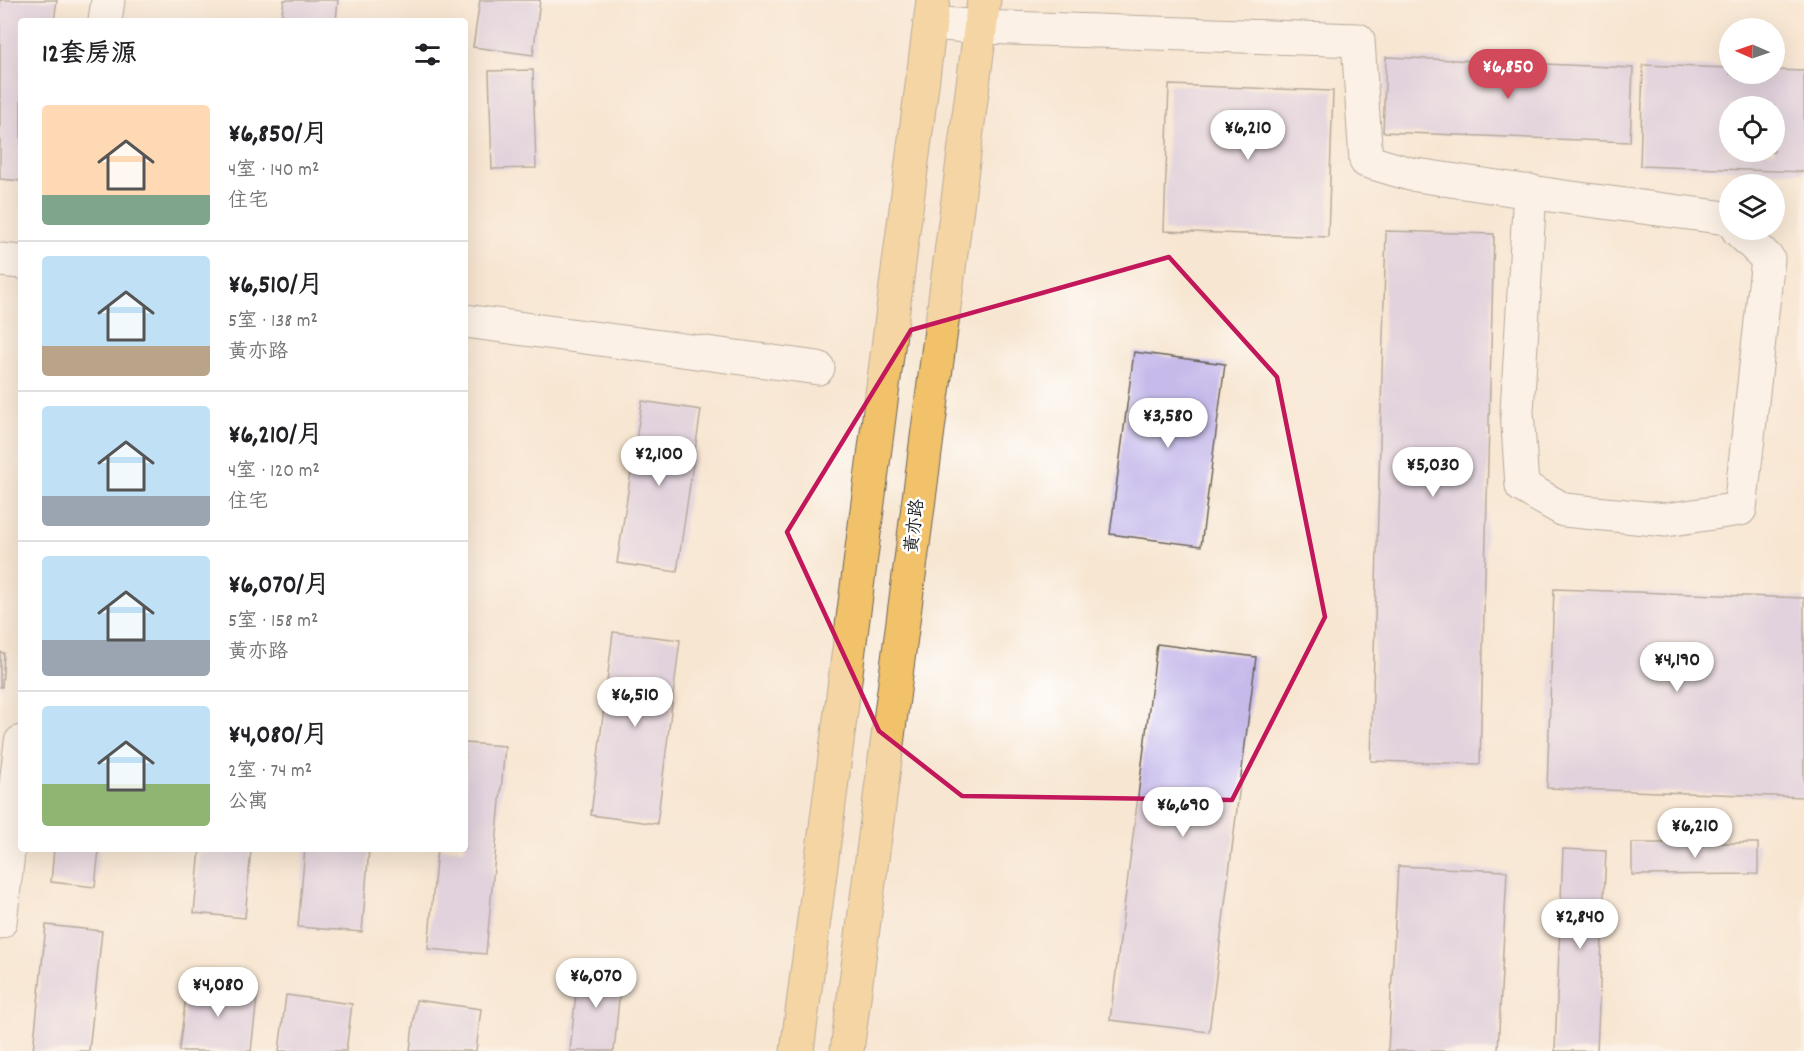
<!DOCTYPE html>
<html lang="zh">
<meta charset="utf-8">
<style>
body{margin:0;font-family:Dekko,"LXGW WenKai TC",sans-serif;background:#f6f6f6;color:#202124;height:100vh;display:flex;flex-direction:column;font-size:22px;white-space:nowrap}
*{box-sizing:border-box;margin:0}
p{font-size:20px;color:#757577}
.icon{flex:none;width:33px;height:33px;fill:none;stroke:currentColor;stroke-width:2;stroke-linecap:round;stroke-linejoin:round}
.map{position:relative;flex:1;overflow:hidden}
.side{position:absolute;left:18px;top:18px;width:450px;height:834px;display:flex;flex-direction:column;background:#fff;border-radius:6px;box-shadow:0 6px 24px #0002}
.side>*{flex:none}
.needle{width:39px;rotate:272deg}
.buttons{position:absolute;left:1719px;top:18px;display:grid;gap:12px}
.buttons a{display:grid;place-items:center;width:66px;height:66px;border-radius:50%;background:#fff;box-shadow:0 6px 24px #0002;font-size:30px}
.price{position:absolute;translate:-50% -51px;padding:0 14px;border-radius:21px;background:#fff;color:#222;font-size:20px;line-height:39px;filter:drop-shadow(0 2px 3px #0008)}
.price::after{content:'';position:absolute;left:50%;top:36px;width:18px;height:14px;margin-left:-9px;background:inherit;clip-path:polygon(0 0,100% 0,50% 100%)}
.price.active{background:#d1495b;color:#fff}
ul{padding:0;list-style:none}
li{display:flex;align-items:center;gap:18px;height:150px;padding:0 24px}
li+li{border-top:2px solid #e0e0e0}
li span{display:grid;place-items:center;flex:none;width:168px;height:120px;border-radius:6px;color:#555}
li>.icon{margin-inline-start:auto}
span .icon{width:72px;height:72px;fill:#fffc;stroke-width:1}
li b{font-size:26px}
h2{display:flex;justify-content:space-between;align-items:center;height:72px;padding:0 24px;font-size:26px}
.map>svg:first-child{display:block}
</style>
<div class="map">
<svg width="1804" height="1051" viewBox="0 0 1804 1051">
<rect width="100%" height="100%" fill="#fff"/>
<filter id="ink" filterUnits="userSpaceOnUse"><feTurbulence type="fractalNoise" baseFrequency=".0167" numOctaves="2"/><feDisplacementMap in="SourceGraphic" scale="12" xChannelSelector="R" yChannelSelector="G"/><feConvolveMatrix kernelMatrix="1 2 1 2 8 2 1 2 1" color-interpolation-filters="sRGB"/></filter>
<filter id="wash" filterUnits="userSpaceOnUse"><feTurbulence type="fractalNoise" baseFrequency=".008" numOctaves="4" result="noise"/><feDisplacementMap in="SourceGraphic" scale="24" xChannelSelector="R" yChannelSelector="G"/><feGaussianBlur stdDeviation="1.35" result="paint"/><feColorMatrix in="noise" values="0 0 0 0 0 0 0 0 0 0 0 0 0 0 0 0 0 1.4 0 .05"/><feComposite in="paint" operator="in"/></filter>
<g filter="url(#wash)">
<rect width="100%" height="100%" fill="#f7e6d1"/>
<g id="blocks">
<g fill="#c6baea" fill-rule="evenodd">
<path d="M0 0H57L54 21H21V181L0 179Z"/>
<path d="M284 0H338L336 21H281Z"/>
<path d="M480 0H540L533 55 473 47Z"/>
<path d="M1386 57 1633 68 1630 142 1383 132Z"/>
<path d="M1643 65 1730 68V74H1774V70L1804 71V172L1640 166ZM1730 106H1774V152H1730Z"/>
<path d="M533 70 536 168 492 169 489 71Z"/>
<path d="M1169 85 1333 91 1328 237 1164 231Z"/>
<path d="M1386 231 1494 234 1480 764 1371 761Z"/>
<path d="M1134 352 1225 364 1201 546 1110 534Z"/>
<path d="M642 401 701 410 677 572 617 563Z"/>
<path d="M1554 589 1804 598V797L1547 788Z"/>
<path d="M613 632 680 640 657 824 591 815Z"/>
<path d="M1157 644 1256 657 1209 1032 1110 1020Z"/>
<path d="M0 652 4 653 2 687H0Z"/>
<path d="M465 743 505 746 486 954 428 949 437 849H465Z"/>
<path d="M1632 843H1758V874L1632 875Z"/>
<path d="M54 849H99L95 887 51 882Z"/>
<path d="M200 849H251L245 918 194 913Z"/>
<path d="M305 849H369L362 932 298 927Z"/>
<path d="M1563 849 1606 851 1597 1051H1555Z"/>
<path d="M1398 866 1507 871 1498 1051H1388Z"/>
<path d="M46 925 102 931 89 1051H33Z"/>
<path d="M579 964 622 968 614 1051H570Z"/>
<path d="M188 980 258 989 251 1051H179Z"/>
<path d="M286 995 352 1004 346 1051H279Z"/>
<path d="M416 1000 481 1009 476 1051H410Z"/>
</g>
</g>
</g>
<g filter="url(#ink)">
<use href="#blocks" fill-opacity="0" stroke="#69635b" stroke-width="1.5"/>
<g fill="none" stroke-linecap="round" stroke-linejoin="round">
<defs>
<g id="minor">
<path d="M105 21 108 0"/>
<path d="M930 23 980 27 1358 40 1366 161 1410 174 1564 197 1727 218 1730 221"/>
<path d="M1530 191 1517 411 1522 486 1564 510 1666 520 1740 509 1768 259 1738 230"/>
<path d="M0 260 21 262"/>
<path d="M465 321 818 368"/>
<path d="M0 922 21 742"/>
</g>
<g id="major">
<path d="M797 1051 933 0"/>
<path d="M847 1051 984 0"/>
</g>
</defs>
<use href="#minor" stroke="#69635b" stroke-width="35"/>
<use href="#major" stroke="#69635b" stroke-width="35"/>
<use href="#minor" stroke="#fff" stroke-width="33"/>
<use href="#major" stroke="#f2c26a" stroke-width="33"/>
</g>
</g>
<path d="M0 0H1804V1051H0ZM1169 257 1277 377 1325 617 1232 800 962 796 879 731 787 532 911 330Z" fill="#f7e6d1" fill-opacity=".55" fill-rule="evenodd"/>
<path fill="none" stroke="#c2185b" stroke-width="4.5" stroke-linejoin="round" d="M1169 257 1277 377 1325 617 1232 800 962 796 879 731 787 532 911 330Z"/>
<g text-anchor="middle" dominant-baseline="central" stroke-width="5" stroke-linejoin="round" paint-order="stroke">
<g font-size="18" fill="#1c1c1c" stroke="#fff">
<text transform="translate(916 526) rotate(-83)">黄亦路</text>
</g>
</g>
</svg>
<div class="buttons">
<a><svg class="needle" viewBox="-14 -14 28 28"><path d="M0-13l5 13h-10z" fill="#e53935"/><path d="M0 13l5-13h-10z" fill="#757577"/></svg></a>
<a><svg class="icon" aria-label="locate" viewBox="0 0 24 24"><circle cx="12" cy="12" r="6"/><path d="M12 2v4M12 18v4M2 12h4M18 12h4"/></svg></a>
<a><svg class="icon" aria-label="layers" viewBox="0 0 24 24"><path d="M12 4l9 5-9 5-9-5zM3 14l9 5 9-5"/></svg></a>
</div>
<b class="price active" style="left:1508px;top:100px">¥6,850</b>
<b class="price" style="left:1248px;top:161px">¥6,210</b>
<b class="price" style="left:1168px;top:449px">¥3,580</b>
<b class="price" style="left:659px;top:487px">¥2,100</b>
<b class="price" style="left:1433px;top:498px">¥5,030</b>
<b class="price" style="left:1677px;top:693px">¥4,190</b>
<b class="price" style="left:635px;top:728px">¥6,510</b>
<b class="price" style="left:1183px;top:838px">¥6,690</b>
<b class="price" style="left:1695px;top:859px">¥6,210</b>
<b class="price" style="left:1580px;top:950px">¥2,840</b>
<b class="price" style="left:596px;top:1009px">¥6,070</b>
<b class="price" style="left:218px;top:1018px">¥4,080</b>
<section class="side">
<h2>12套房源<svg class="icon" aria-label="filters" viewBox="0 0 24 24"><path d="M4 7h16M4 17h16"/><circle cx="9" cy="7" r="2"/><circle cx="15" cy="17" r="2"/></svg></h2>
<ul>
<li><span style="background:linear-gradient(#ffd9b3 75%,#7fa58c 0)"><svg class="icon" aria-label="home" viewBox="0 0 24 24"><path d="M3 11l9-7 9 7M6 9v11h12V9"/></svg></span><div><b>¥6,850/月</b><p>4室 · 140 m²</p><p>住宅</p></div></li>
<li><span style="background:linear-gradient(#bfe0f5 75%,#b9a48a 0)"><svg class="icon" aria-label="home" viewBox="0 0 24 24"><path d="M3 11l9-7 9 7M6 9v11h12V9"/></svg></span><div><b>¥6,510/月</b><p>5室 · 138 m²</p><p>黄亦路</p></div></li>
<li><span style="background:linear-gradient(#bfe0f5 75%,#9aa5b1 0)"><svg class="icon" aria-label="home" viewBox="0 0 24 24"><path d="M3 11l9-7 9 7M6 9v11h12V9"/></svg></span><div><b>¥6,210/月</b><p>4室 · 120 m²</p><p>住宅</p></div></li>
<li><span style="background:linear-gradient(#bfe0f5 70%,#9aa5b1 0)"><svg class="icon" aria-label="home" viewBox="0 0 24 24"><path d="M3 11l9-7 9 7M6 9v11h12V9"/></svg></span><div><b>¥6,070/月</b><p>5室 · 158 m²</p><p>黄亦路</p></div></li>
<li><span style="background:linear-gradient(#bfe0f5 65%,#8fb573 0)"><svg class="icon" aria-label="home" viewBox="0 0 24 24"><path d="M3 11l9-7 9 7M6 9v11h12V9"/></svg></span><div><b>¥4,080/月</b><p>2室 · 74 m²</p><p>公寓</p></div></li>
</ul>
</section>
</div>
